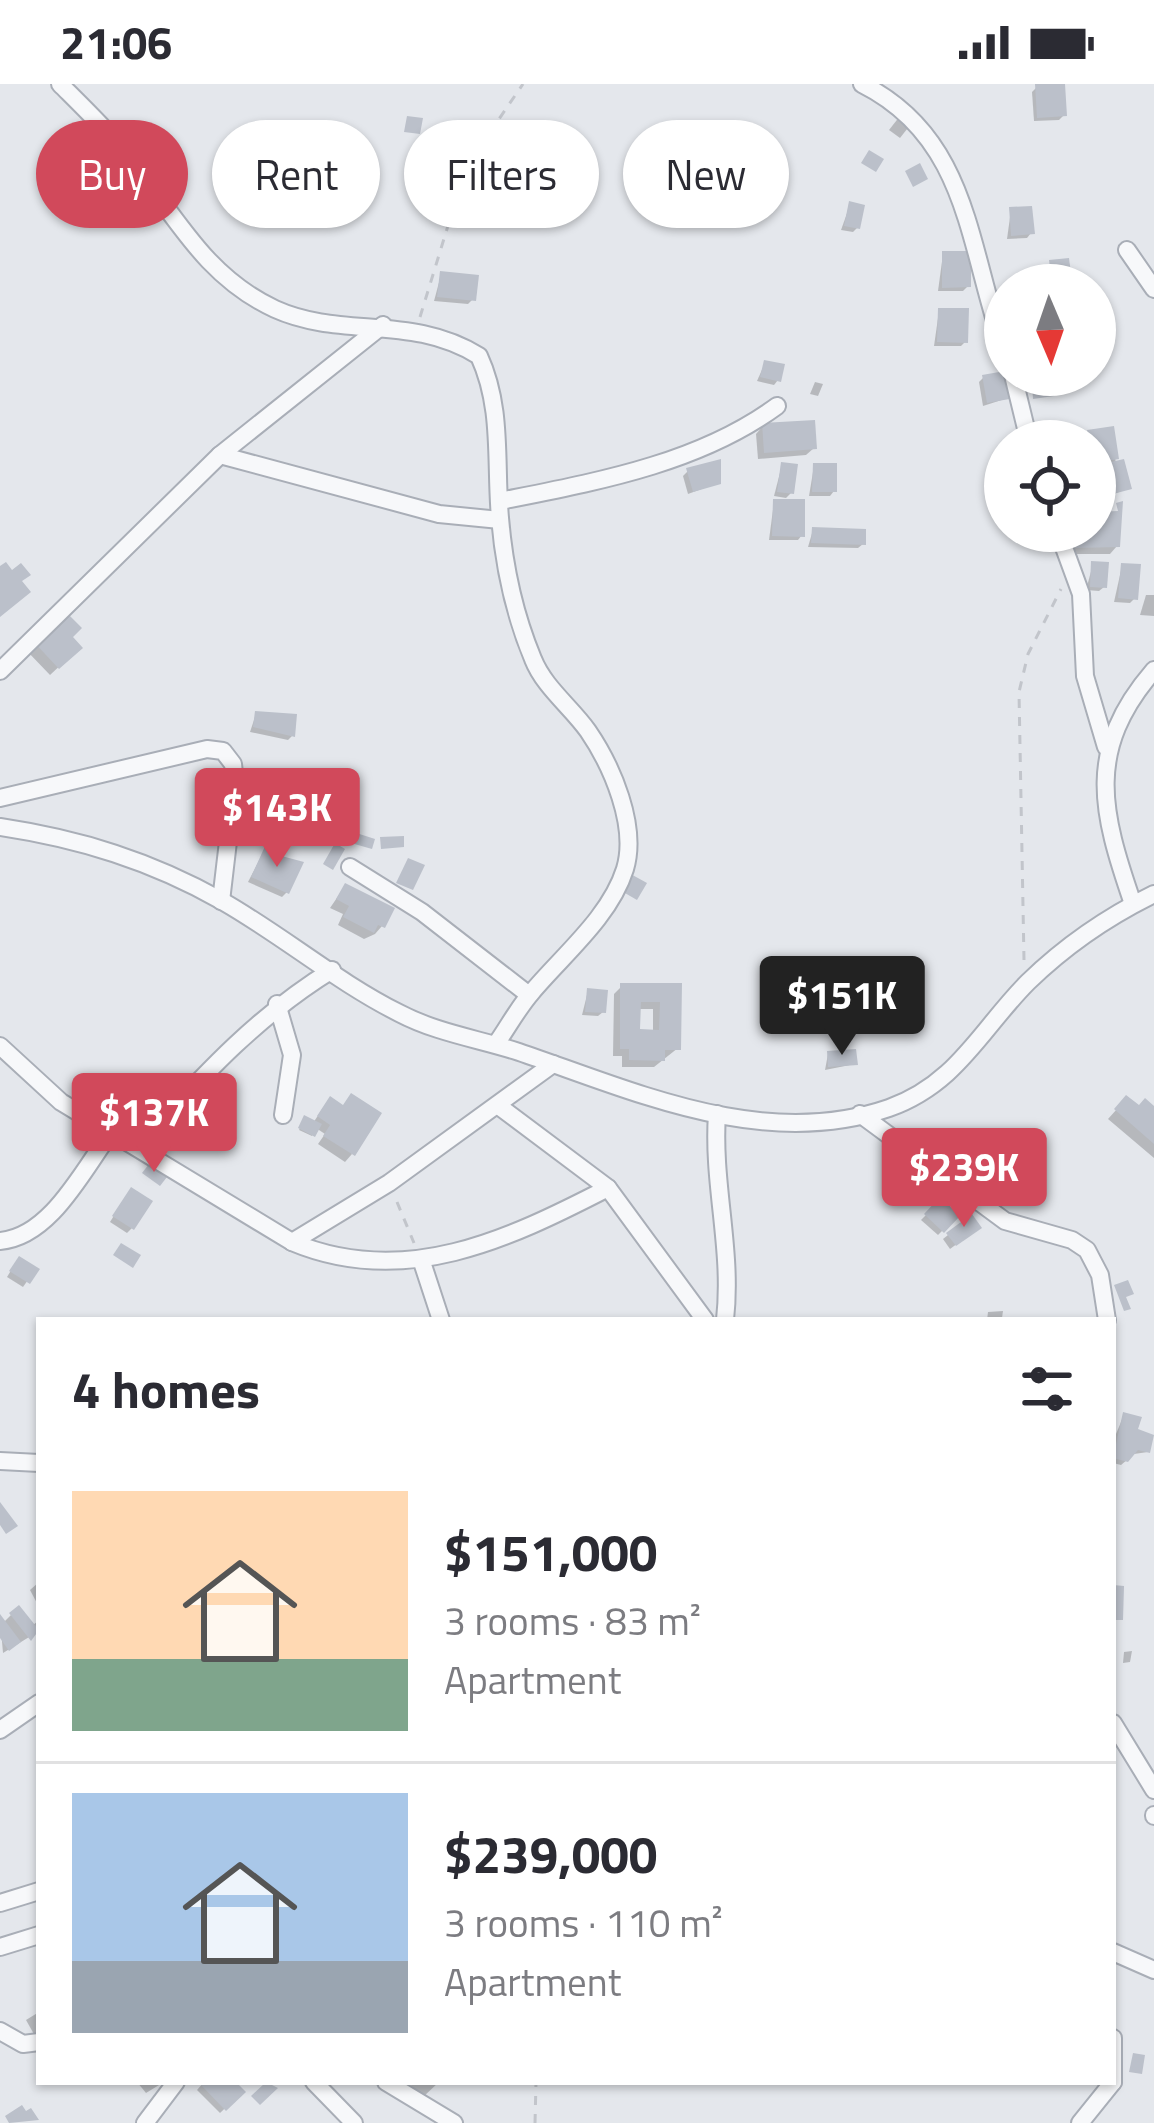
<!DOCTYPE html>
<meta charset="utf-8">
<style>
body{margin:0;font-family:"Titillium Web",sans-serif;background:#f7f7f7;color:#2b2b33;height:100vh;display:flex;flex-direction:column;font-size:45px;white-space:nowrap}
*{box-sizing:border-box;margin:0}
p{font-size:39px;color:#7c7c81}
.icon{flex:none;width:66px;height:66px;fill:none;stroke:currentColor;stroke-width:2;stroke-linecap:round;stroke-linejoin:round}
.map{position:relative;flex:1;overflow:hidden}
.panel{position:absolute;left:36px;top:1233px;width:1080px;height:768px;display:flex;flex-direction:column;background:#fff;border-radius:0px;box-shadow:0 3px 9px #0004}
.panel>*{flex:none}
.top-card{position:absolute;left:36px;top:36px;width:1083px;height:108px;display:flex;gap:24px}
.needle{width:78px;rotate:178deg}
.fabs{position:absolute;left:984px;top:180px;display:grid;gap:24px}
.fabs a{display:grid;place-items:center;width:132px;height:132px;border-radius:50%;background:#fff;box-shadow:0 3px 9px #0004;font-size:60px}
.price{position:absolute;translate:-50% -102px;padding:0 27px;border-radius:12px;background:#d1495b;color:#fff;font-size:39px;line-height:78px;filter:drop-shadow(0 3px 6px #0008)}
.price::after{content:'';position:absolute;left:50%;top:72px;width:36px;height:27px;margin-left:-18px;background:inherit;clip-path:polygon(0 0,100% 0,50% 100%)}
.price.current{background:#222;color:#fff}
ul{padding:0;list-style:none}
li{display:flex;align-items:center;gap:36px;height:300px;padding:0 36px}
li+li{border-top:3px solid #e1e1e2}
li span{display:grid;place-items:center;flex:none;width:336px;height:240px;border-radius:0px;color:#555}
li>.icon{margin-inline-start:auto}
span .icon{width:144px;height:144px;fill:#fffc;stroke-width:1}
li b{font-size:51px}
h2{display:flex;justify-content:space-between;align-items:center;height:144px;padding:0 36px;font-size:51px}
.pill{padding:0 42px;border-radius:54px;background:#fff;box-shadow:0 3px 9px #0004;font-size:42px;line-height:108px}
.pill.current{background:#d1495b;color:#fff}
.status{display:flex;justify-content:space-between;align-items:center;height:84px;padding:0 60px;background:#fff;direction:ltr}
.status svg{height:33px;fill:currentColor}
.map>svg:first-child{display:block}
</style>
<div class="status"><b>21:06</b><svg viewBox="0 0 49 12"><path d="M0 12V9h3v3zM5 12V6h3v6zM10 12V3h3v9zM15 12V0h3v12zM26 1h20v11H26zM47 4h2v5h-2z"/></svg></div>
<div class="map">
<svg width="1154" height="2039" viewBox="0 0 1154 2039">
<rect width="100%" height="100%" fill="#e4e7ec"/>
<g fill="#0003" fill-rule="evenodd">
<path d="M1037 3 1064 31 1059 36 1034 37 1032 8Z"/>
<path d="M900 32 911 40 900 54 889 46Z"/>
<path d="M850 121 857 144 853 148 841 146Z"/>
<path d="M1011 126 1031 149 1027 154 1007 155Z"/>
<path d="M943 170 968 202 963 207H938Z"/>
<path d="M1050 179 1069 196 1064 201H1048Z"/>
<path d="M441 191 473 215 468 220 434 217Z"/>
<path d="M939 227 965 258 961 262H934Z"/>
<path d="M765 279 778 296 774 301 757 297Z"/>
<path d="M983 294 1011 313 983 322 979 298Z"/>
<path d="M815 298 823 300 818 312 810 310Z"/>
<path d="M763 342 814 364 806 371 758 375 756 350Z"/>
<path d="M1111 346 1116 380 1128 404 1105 414 1102 402 1095 406V357L1084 354Z"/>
<path d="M782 381 791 409 786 414 774 412Z"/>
<path d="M814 382 834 407 830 412H809Z"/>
<path d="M688 387 718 399 688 410 683 392Z"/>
<path d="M774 418 802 451 798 456H769Z"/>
<path d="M1095 431 1117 462 1110 470H1068L1067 447H1095Z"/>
<path d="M813 446 863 460 858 464 808 463Z"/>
<path d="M1093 480 1104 503 1099 507 1086 506Z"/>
<path d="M1122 482 1135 514 1130 519 1114 518Z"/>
<path d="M1146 511H1154V532L1140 531Z"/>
<path d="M69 535V553L79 564 50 591 26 566Z"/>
<path d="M256 630 292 652 288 656 250 648Z"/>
<path d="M266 763 287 808 282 813 248 798Z"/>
<path d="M345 802 382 842 375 850 364 855 338 841 343 830 330 824Z"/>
<path d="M622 902H679L678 964 654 983H622V972H613L614 910ZM638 925H653V949L637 948Z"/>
<path d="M588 907 603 928 598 932 582 931Z"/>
<path d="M828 970 855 980 825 986Z"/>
<path d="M1126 1015 1138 1025 1154 1026V1074L1108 1035Z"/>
<path d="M323 1024 352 1070 345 1078 318 1060 325 1050 316 1044 312 1052 299 1046 305 1035 313 1039Z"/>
<path d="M127 1111 132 1144 127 1149 110 1138Z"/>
<path d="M940 1117 956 1133 938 1151 921 1136Z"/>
<path d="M973 1148 950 1165 943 1155 948 1151Z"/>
<path d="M15 1180 35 1186 23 1203 7 1193Z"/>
<path d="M1003 1227 1002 1234 987 1236 988 1228Z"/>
<path d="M1124 1331 1148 1368 1134 1370 1121 1381 1113 1379V1357Z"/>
<path d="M39 1498V1523L30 1506Z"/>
<path d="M11 1531 32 1542 39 1536V1547L3 1569 0 1535 3 1539Z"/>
<path d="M1132 1567 1130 1578 1123 1579 1124 1568Z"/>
<path d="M39 1928V1950L35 1952 26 1936Z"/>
<path d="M137 1998H164L146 2009Z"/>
<path d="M204 1998H232L242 2008 220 2029 197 2006Z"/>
<path d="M408 1998H439L422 2014Z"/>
</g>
<g fill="#bbc0ca" fill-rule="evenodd">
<path d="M1035 0H1065L1067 32 1037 34Z"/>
<path d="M407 32 423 34 420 50 404 48Z"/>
<path d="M869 66 884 75 876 88 861 79Z"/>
<path d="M920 79 928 95 913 103 905 87Z"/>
<path d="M849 117 865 121 860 145 844 142Z"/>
<path d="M1032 122 1035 150 1011 152 1009 123Z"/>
<path d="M942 167H971V203L942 204Z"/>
<path d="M1069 174 1072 197 1052 200 1049 176Z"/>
<path d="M440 187 479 191 476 217 437 213Z"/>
<path d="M938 224H969L968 259 937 258Z"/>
<path d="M764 276 785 280 781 298 760 293Z"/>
<path d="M1005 287 1015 314 987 319 982 291Z"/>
<path d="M1052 299 1054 312 1033 315 1032 301Z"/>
<path d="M815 336 817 365 764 369 762 339Z"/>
<path d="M1114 342 1119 375 1095 379V357H1089L1087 346Z"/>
<path d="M721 375V400L693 408 686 384Z"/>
<path d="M1124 375 1132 405 1109 411 1102 380Z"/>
<path d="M781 378 798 380 794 410 777 408Z"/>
<path d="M813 379H837V408H812Z"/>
<path d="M773 415H805V453L772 452Z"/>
<path d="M1123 417 1120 463 1074 464V447H1095V428L1118 427 1116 419Z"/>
<path d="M812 443 866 445V461L811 459Z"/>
<path d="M1091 477 1109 478 1107 504 1090 503Z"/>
<path d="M6 478 12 486 21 479 31 491 22 497 31 508 0 533V482Z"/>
<path d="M1121 479 1141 480 1138 516 1118 514Z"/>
<path d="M69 531 82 544 73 553 83 564 59 585 32 556Z"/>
<path d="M255 627 297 630 295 653 253 643Z"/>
<path d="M347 746 375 755 372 765 344 757Z"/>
<path d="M404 752V763L381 765 380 753Z"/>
<path d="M335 759 345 765 333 786 323 780Z"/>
<path d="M266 760 277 765 274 770 304 778 289 810 251 793Z"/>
<path d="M408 774 425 781 413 806 396 799Z"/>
<path d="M627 788 647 799 637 816 618 805Z"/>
<path d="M345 799 395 824 385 844 378 841 374 849 343 833 349 822 336 815Z"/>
<path d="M620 899H682L681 966H665V977L629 976V965H620ZM641 918H660L659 946 640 945Z"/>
<path d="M587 904 608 906 606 929 585 928Z"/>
<path d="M856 965 858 981 828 983 827 967Z"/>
<path d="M351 1009 382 1029 355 1072 323 1052 330 1041 317 1032 330 1012 343 1021Z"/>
<path d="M1126 1011 1139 1021 1145 1014 1154 1022V1060L1114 1025Z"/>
<path d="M304 1031 322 1040 315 1053 298 1044Z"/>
<path d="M923 1044 931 1055 915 1067 907 1055Z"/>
<path d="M149 1080 167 1093 160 1102 142 1089Z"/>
<path d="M131 1103 153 1117 134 1146 112 1132Z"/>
<path d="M940 1113 960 1132 944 1149 924 1130Z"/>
<path d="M972 1130 982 1144 956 1162 946 1149Z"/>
<path d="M121 1159 141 1171 133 1184 113 1171Z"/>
<path d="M19 1172 40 1185 30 1200 9 1187Z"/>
<path d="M1128 1196 1134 1210 1126 1213 1131 1225 1124 1227 1114 1201Z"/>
<path d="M1123 1328 1142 1333 1138 1345 1154 1351 1150 1369 1138 1366 1128 1378 1113 1374Z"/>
<path d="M0 1418 18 1442 6 1450 0 1441Z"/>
<path d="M1113 1501 1124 1502 1123 1536H1113Z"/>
<path d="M19 1521 39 1546 31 1557 9 1529Z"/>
<path d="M0 1530 21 1558 9 1567 0 1554Z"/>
<path d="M1133 1969 1145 1971 1142 1990 1129 1988Z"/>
<path d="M198 1998H236L246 2008 226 2027Z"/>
<path d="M266 1998 278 2004 260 2021 251 2012Z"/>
<path d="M22 2021 26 2027 31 2024 39 2036 9 2039 5 2032Z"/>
</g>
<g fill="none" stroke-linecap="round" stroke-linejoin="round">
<defs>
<g id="minor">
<path d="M60 0C86 26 113 52 135 81 178 137 208 194 275 225 341 255 412 230 479 272 503 324 495 378 500 434 504 481 515 532 533 575 544 603 571 623 588 647 612 682 638 742 625 785 610 833 563 871 532 908 518 924 508 943 496 960"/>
<path d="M862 0C970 54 968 165 1005 268"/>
<path d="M1127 166 1154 205"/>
<path d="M1013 291 1029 357"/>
<path d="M220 371 439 430 500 436"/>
<path d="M500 417C595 398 698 380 777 322"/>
<path d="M1058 447 1081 510 1085 592 1106 663"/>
<path d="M0 587 220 371 383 241"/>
<path d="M0 714 207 665 223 667 233 680 235 698 221 817"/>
<path d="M0 743C80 755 151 777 222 817 282 851 337 898 399 929 437 949 479 955 519 968 636 1008 764 1067 889 1024 957 1000 981 945 1028 898 1064 863 1109 832 1154 810"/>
<path d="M350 783 422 828 529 911"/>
<path d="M1133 820C1101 727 1085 666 1154 586"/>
<path d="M277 920 292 971 283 1031"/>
<path d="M0 962 61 1018 292 1158C404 1205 507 1156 608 1104"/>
<path d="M500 1023 608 1104 705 1236"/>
<path d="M717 1030C712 1100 733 1165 725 1236"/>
<path d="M860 1030 1005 1137 1072 1156 1087 1166 1100 1191 1107 1236"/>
<path d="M139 1061C200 995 254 934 332 886"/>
<path d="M0 1157C51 1153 84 1084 112 1047"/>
<path d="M292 1158 389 1099 553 980"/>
<path d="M422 1178 441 1236"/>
<path d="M0 1377 39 1379"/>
<path d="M1113 1639 1154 1706"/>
<path d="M0 1646 39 1619"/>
<path d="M1154 1731V1732"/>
<path d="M0 1819 39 1807"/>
<path d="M0 1863 39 1851"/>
<path d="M1113 1868 1154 1886"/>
<path d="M0 1947 23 1960 39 1958"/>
<path d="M1113 1954V1998"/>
<path d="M314 1998 354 2039"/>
<path d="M386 1998 454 2039"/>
<path d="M145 2039 176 1998"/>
<path d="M1080 2039 1113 1998"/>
</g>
</defs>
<use href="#minor" stroke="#a9aeb7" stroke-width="20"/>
<g stroke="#c2c5cb" stroke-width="3" stroke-dasharray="9 9" stroke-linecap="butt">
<path d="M420 233 466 83 523 0"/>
<path d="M1024 876 1019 608 1028 570 1061 505"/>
<path d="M397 1118 414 1159"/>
<path d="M535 2039 536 1998"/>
</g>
<use href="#minor" stroke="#f7f8fa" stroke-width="16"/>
</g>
</svg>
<div class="fabs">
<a><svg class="needle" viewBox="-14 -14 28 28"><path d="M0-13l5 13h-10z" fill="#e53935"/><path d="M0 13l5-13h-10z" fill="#7c7c81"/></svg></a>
<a><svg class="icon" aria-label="locate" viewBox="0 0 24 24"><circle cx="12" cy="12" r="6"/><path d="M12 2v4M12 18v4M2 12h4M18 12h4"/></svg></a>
</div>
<b class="price" style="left:277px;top:786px">$143K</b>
<b class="price current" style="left:842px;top:974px">$151K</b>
<b class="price" style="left:154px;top:1091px">$137K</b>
<b class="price" style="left:964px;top:1146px">$239K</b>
<div class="top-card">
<a class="pill current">Buy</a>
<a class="pill">Rent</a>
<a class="pill">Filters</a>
<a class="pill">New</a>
</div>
<section class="panel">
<h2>4 homes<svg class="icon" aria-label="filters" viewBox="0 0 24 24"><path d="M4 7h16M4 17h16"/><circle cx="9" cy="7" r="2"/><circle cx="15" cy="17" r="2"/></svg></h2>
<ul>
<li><span style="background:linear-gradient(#ffd9b3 70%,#7fa58c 0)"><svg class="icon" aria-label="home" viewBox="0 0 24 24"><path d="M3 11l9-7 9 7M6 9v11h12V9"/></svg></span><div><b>$151,000</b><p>3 rooms · 83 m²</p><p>Apartment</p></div></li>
<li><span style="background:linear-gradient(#a9c7e8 70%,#9aa5b1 0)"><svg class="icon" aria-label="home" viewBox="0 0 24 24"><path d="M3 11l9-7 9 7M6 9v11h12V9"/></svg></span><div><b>$239,000</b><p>3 rooms · 110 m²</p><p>Apartment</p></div></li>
</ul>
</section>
</div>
